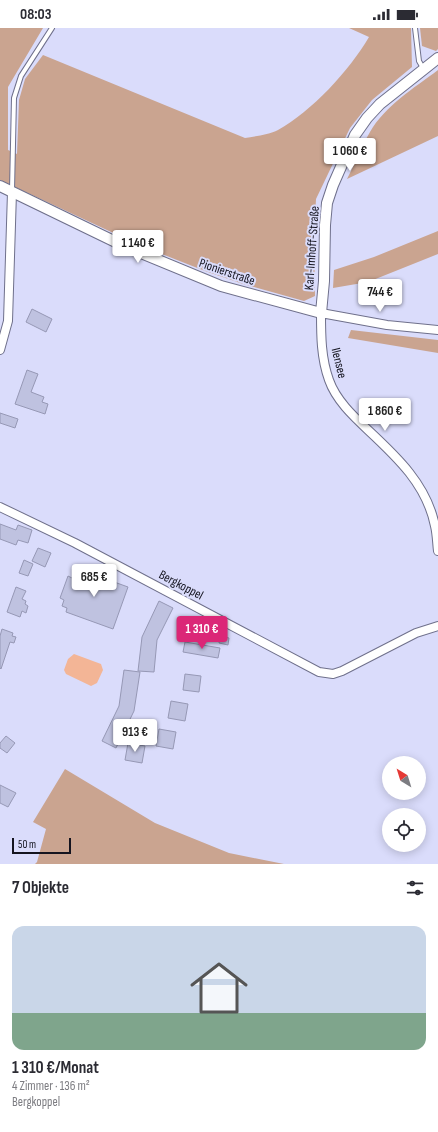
<!DOCTYPE html>
<html lang="de">
<meta charset="utf-8">
<style>
body{margin:0;font-family:"Sofia Sans Condensed",sans-serif;background:#f2f2f3;color:#2b2b33;height:100vh;display:flex;flex-direction:column;font-size:15px;white-space:nowrap}
*{box-sizing:border-box;margin:0}
p{font-size:13px;color:#7c7c81}
.icon{flex:none;width:22px;height:22px;fill:none;stroke:currentColor;stroke-width:2;stroke-linecap:round;stroke-linejoin:round}
.map{position:relative;height:836px;overflow:hidden}
.drawer{display:flex;flex-direction:column;background:#fff;flex:1}
.drawer>*{flex:none}
.needle{width:26px;rotate:322deg}
.fabs{position:absolute;left:382px;top:728px;display:grid;gap:8px}
.fabs a{display:grid;place-items:center;width:44px;height:44px;border-radius:50%;background:#fff;box-shadow:0 2px 10px #0003;font-size:20px}
.scale{position:absolute;left:12px;bottom:10px;width:59px;box-sizing:border-box;padding-left:4px;border:2px solid #14141f;border-top:0;font-size:11px;line-height:14px;white-space:nowrap;color:#14141f;-webkit-text-stroke:3px #dadcfb;paint-order:stroke}
.price{position:absolute;translate:-50% -34px;padding:0 9px;border-radius:4px;background:#fff;color:#222;font-size:13px;line-height:26px;filter:drop-shadow(0 1px 2px #0008)}
.price::after{content:'';position:absolute;left:50%;top:24px;width:12px;height:9px;margin-left:-6px;background:inherit;clip-path:polygon(0 0,100% 0,50% 100%)}
.price.current{background:#db2777;color:#fff}
ul{padding:0;list-style:none}
li{display:grid;align-content:center;gap:8px;height:212px;padding:0 12px}
li+li{border-top:1px solid #e1e1e2}
li span{display:grid;place-items:center;height:124px;border-radius:12px;color:#555}
li>.icon{margin-inline-start:auto}
span .icon{width:72px;height:72px;fill:#fffc;stroke-width:1}
li b{font-size:17px}
h2{display:flex;justify-content:space-between;align-items:center;height:48px;padding:0 12px;font-size:17px}
.status{display:flex;justify-content:space-between;align-items:center;height:28px;padding:0 20px;background:#fff;direction:ltr}
.status svg{height:11px;fill:currentColor}
.map>svg:first-child{display:block}
</style>
<div class="status"><b>08:03</b><svg viewBox="0 0 49 12"><path d="M0 12V9h3v3zM5 12V6h3v6zM10 12V3h3v9zM15 12V0h3v12zM26 1h20v11H26zM47 4h2v5h-2z"/></svg></div>
<div class="map">
<svg width="438" height="836" viewBox="0 0 438 836">
<rect width="100%" height="100%" fill="#dadcfb"/>
<g fill="#caa490">
<path d="M0 0H43L8 59V122L17 126 19 72 25 51 43 27 245 110C255 108 269 107 278 102 312 83 349 43 369 9L349 0H411L412 39 372 72 350 100 316 171 314 210 315 268 304 273 243 256 205 243 139 217 0 152Z"/>
<path d="M420 0H438V21L436 23 422 18Z"/>
<path d="M438 42V108L347 151C355 136 361 119 370 104 385 78 414 60 438 42Z"/>
<path d="M438 203V226L368 254 333 260 334 242 374 229Z"/>
<path d="M351 302 438 312V325L348 310Z"/>
<path d="M65 741 155 795 229 825 284 836H35L37 834 46 801 33 794Z"/>
</g>
<path fill="#f3b596" d="M74 626 101 636 103 642 97 655 91 658 66 646 64 642 68 631Z"/>
<g fill="#bfc2e0" stroke="#9698b5">
<path d="M32 281 52 291 46 304 26 294Z"/>
<path d="M27 342 38 346 31 364 44 369 42 374 48 376 45 386 15 376Z"/>
<path d="M0 385 18 391 15 400 0 395Z"/>
<path d="M0 496 16 502 18 497 32 502 28 515 18 512 16 517 0 511Z"/>
<path d="M38 520 51 525 45 539 32 533Z"/>
<path d="M24 532 33 536 28 548 19 545Z"/>
<path d="M81 542 128 559 113 601 66 584 67 580 62 578 64 572 60 570 68 548 72 550 74 544 80 546Z"/>
<path d="M16 559 26 563 22 571 26 573 25 576 28 578 26 585 22 583 20 589 7 584Z"/>
<path d="M159 573 173 580 157 612 154 644 138 643 142 609Z"/>
<path d="M2 601 13 605 12 608 16 609 14 615 10 614 1 641 0 640V608Z"/>
<path d="M220 608 229 610 228 617 219 615Z"/>
<path d="M185 614 220 620 218 630 183 624Z"/>
<path d="M124 642 140 644 134 683 116 720 102 713 119 678Z"/>
<path d="M185 646 201 648 199 664 183 662Z"/>
<path d="M171 673 188 676 185 693 168 690Z"/>
<path d="M159 701 176 704 173 721 156 718Z"/>
<path d="M6 708 15 715 7 725 0 720V715Z"/>
<path d="M128 715 145 718 142 735 125 732Z"/>
<path d="M0 757 16 765 8 779 0 775Z"/>
</g>
<g fill="none" stroke-linecap="round" stroke-linejoin="round">
<defs>
<g id="service">
<path d="M415 0 419 33 423 40"/>
<path d="M12 162 14 70 21 48 52 0"/>
</g>
<g id="minor">
<path d="M438 302 387 297 321 285C321 307 321 330 329 352 336 372 353 388 368 402 397 429 427 457 435 498 437 506 437 515 438 523"/>
<path d="M0 322 8 293 12 164"/>
<path d="M0 479 75 515 319 644 333 646 342 643 416 605 438 598"/>
</g>
<path id="tertiary" d="M0 158 124 218 221 258 321 285 324 253 325 197 327 175 333 157 355 107 367 90 380 76 438 30"/>
</defs>
<use href="#service" stroke="#6f708b" stroke-width="6"/>
<use href="#minor" stroke="#6f708b" stroke-width="10"/>
<use href="#tertiary" stroke="#6f708b" stroke-width="12"/>
<use href="#service" stroke="#fff" stroke-width="4"/>
<use href="#minor" stroke="#fff" stroke-width="8"/>
<use href="#tertiary" stroke="#fff" stroke-width="10"/>
</g>
<g text-anchor="middle" dominant-baseline="central" stroke-width="4" stroke-linejoin="round" paint-order="stroke">
<g font-size="13" fill="#14141f" stroke="#dadcfb">
<text transform="translate(312 220) rotate(-86)">Karl-Imhoff-Straße</text>
<text transform="translate(227 244) rotate(19)">Pionierstraße</text>
<text transform="translate(339 335) rotate(76)">Ilensee</text>
<text transform="translate(181 557) rotate(28)">Bergkoppel</text>
</g>
</g>
</svg>
<div class="fabs">
<a><svg class="needle" viewBox="-14 -14 28 28"><path d="M0-13l5 13h-10z" fill="#e53935"/><path d="M0 13l5-13h-10z" fill="#7c7c81"/></svg></a>
<a><svg class="icon" aria-label="locate" viewBox="0 0 24 24"><circle cx="12" cy="12" r="6"/><path d="M12 2v4M12 18v4M2 12h4M18 12h4"/></svg></a>
</div>
<div class="scale">50 m</div>
<b class="price" style="left:350px;top:144px">1 060 €</b>
<b class="price" style="left:138px;top:236px">1 140 €</b>
<b class="price" style="left:380px;top:285px">744 €</b>
<b class="price" style="left:385px;top:404px">1 860 €</b>
<b class="price" style="left:94px;top:570px">685 €</b>
<b class="price current" style="left:202px;top:622px">1 310 €</b>
<b class="price" style="left:135px;top:725px">913 €</b>
</div>
<section class="drawer">
<h2>7 Objekte<svg class="icon" aria-label="filters" viewBox="0 0 24 24"><path d="M4 7h16M4 17h16"/><circle cx="9" cy="7" r="2"/><circle cx="15" cy="17" r="2"/></svg></h2>
<ul>
<li><span style="background:linear-gradient(#c9d6e8 70%,#7fa58c 0)"><svg class="icon" aria-label="home" viewBox="0 0 24 24"><path d="M3 11l9-7 9 7M6 9v11h12V9"/></svg></span><div><b>1 310 €/Monat</b><p>4 Zimmer · 136 m²</p><p>Bergkoppel</p></div></li>
</ul>
</section>
